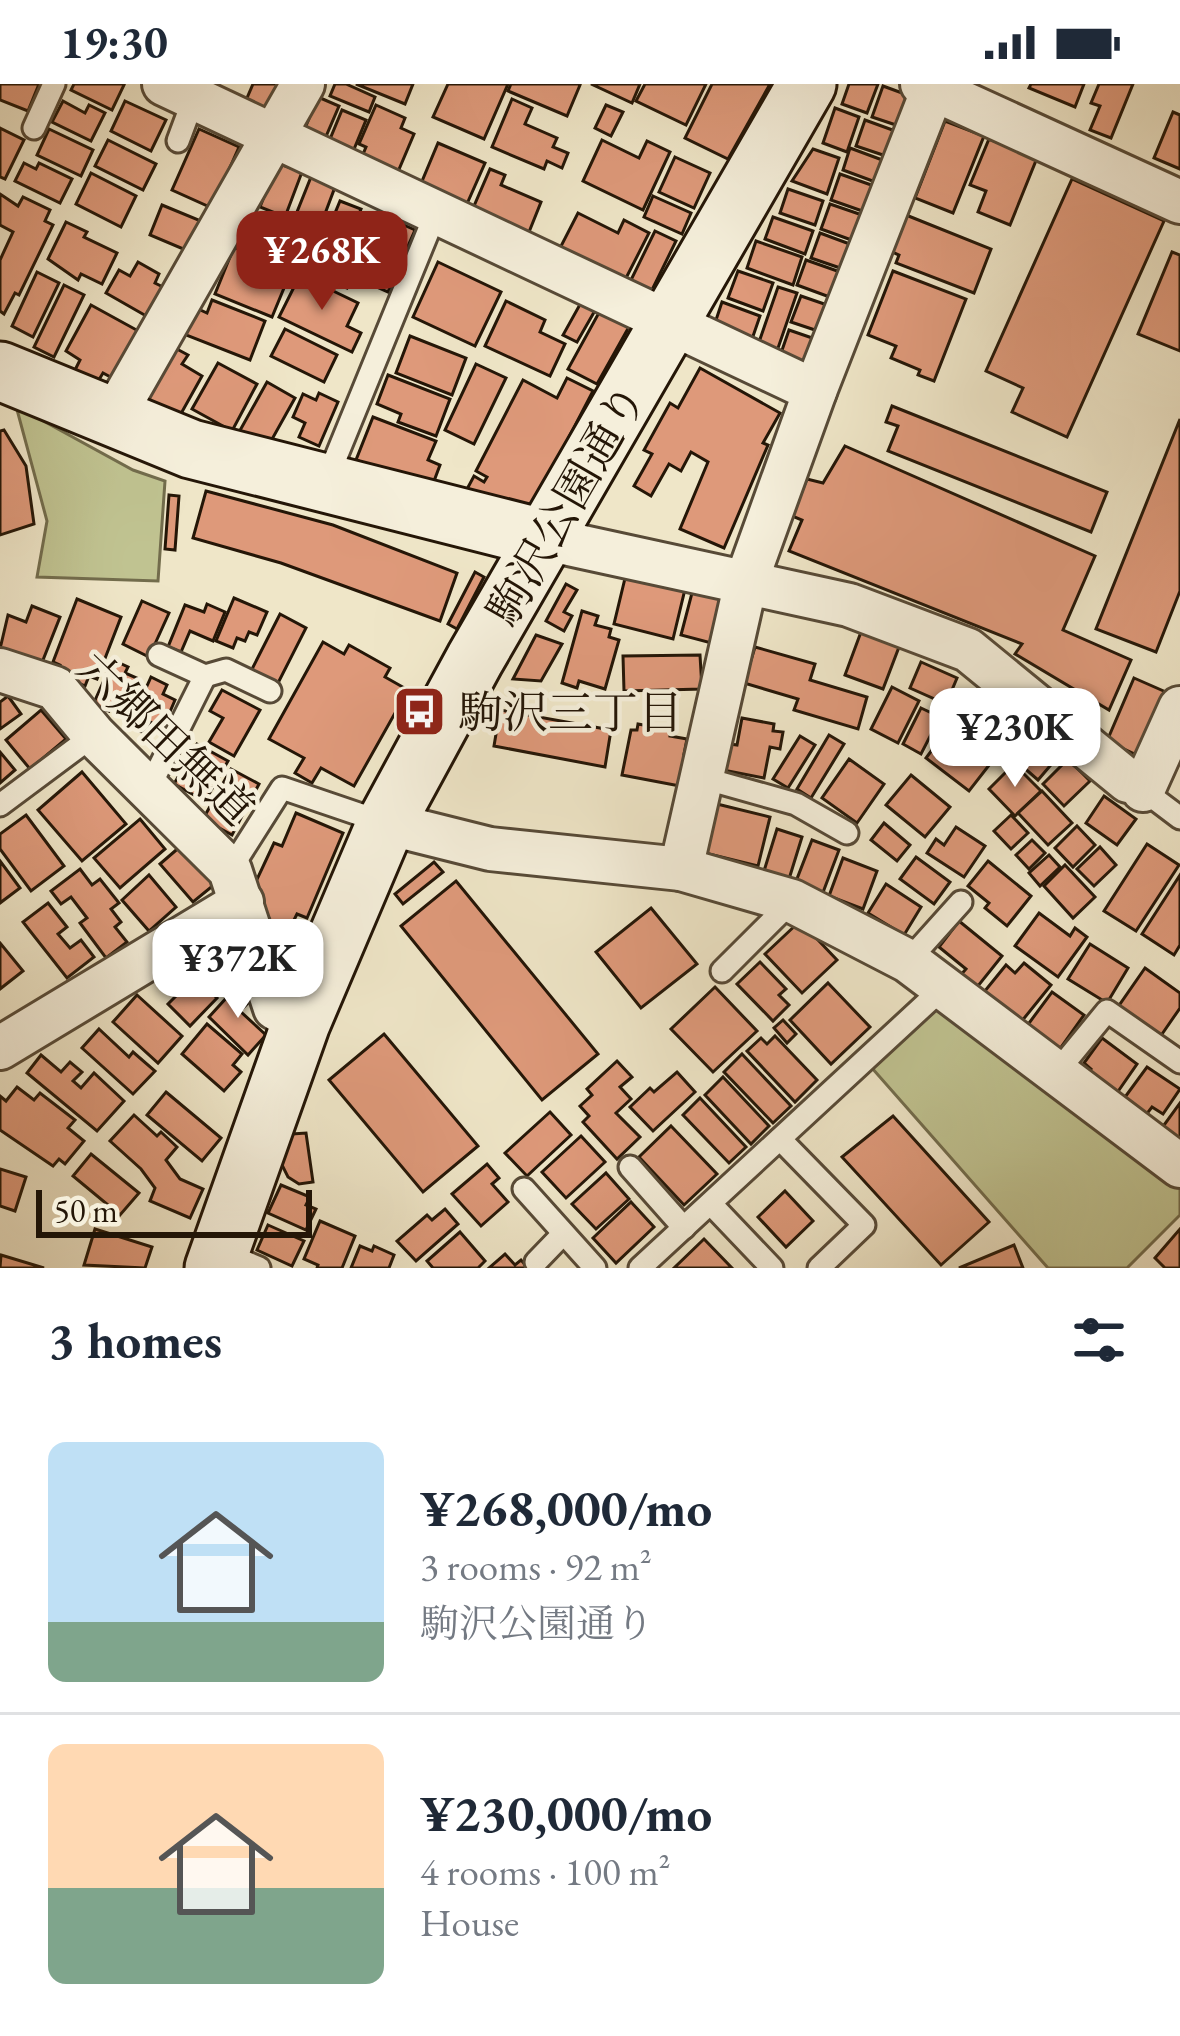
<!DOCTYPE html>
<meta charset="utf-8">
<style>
body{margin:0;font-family:"EB Garamond","Noto Serif JP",serif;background:#f2f2f3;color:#1f2937;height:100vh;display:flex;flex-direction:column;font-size:45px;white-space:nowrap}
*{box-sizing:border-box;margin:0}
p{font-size:39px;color:#747a83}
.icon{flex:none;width:66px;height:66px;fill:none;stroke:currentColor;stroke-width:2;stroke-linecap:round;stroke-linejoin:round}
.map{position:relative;height:1184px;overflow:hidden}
.side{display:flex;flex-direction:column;background:#fff;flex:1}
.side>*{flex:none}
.scale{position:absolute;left:36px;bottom:30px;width:276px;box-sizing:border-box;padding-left:12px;border:6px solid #241607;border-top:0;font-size:33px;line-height:42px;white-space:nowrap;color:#241607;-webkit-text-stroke:9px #f5efdb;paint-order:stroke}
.price{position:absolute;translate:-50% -102px;padding:0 27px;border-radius:24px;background:#fff;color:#222;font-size:39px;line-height:78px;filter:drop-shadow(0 3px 6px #0008)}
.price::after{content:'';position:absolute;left:50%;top:72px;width:36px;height:27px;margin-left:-18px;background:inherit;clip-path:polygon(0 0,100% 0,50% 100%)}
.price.active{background:#8f2418;color:#fff}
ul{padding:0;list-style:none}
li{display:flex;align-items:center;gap:36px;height:300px;padding:0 48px}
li+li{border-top:3px solid #e0e1e3}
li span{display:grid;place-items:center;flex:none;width:336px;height:240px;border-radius:18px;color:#555}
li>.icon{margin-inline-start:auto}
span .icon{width:144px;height:144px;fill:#fffc;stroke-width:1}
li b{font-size:51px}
h2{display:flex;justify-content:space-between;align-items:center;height:144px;padding:0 48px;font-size:51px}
.status{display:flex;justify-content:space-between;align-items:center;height:84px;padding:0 60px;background:#fff;direction:ltr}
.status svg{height:33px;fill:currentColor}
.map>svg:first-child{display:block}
</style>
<div class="status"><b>19:30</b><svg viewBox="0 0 49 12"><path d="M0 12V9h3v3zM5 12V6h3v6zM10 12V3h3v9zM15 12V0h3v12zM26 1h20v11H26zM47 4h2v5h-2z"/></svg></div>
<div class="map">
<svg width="1180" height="1184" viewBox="0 0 1180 1184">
<rect width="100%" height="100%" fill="#efe6c8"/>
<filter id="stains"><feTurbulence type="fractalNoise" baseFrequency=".00167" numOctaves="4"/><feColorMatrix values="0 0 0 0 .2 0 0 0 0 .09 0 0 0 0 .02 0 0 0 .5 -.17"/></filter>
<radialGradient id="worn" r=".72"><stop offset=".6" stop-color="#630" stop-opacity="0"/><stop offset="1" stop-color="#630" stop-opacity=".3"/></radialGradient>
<g fill="#c0c391" stroke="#726c4c" stroke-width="3">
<path d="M16 322 133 386 165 397 158 497 37 493 47 437Z"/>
<path d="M943 914 1180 1102V1131L1127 1184H1048L864 975Z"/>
</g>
<g fill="#de997a" stroke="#241607" stroke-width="3">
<path d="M0 0H39L28 27 0 16Z"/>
<path d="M74 0H122L124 1 112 26 71 6Z"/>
<path d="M253 0H287L272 33 244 21Z"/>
<path d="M335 0H346L375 13 369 28 330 12Z"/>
<path d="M356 0H413L405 20Z"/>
<path d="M448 0H508L484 55 433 33Z"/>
<path d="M511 0H578L580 1 567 32 508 7Z"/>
<path d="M591 0H640L632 19Z"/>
<path d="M645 0H706L686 41 636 17Z"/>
<path d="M712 0H770L728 75 685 54Z"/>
<path d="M849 0H878L867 29 842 20Z"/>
<path d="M1031 0H1084L1075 23 1029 4Z"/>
<path d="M1099 0H1133L1111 54 1090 46 1100 22 1091 19Z"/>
<path d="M883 2 913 13 902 43 872 33Z"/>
<path d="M318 13 339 22 324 57 303 49Z"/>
<path d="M512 15 532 24 525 40 557 54 553 63 568 69 562 84 547 77 544 85 492 63Z"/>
<path d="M63 17 85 29 89 21 105 29 91 57 52 38Z"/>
<path d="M125 17 166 36 151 67 111 47Z"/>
<path d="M376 21 405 34 401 44 414 50 397 90 361 75 366 63 359 60Z"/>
<path d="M606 21 623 28 611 52 595 44Z"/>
<path d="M835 24 859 33 847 68 823 59Z"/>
<path d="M342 26 366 36 352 70 328 60Z"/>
<path d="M1173 28 1180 31V85L1154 74Z"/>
<path d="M865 36 898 48 889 73 856 62Z"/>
<path d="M945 37 984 52 953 129 915 114Z"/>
<path d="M0 44 24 56 5 95 0 93Z"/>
<path d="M49 45 93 66 81 92 37 71Z"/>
<path d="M199 45 239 63 212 124 172 106Z"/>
<path d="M989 55 1037 74 1010 141 978 128 986 107 970 101Z"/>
<path d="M108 56 156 80 143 106 95 82Z"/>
<path d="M602 56 639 74 647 57 670 68 643 126 583 97Z"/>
<path d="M438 59 485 79 466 122 420 102Z"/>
<path d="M850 64 885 77 878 99 843 86Z"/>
<path d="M813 65 839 74 827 110 792 97Z"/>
<path d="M675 73 710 89 694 124 659 108Z"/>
<path d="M24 79 36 85 39 79 72 95 60 119 15 97Z"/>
<path d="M277 79 302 88 285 133 260 123Z"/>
<path d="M490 85 505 91 501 101 541 118 527 153 471 129Z"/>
<path d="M91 89 136 112 121 143 76 120Z"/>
<path d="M840 90 877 103 868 129 831 116Z"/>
<path d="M311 93 335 103 320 143 295 133Z"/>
<path d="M1072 95 1164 137 1067 353 1012 328 1023 304 986 287Z"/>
<path d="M788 105 823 117 815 141 780 129Z"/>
<path d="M0 110 18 122 23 113 50 126 45 137 53 141 19 211 15 209 4 230 0 227V176L13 148 0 141Z"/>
<path d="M653 112 691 129 682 150 644 133Z"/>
<path d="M340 117 361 125 354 142 369 149 347 204 319 193 327 171 319 168Z"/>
<path d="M830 120 865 132 857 158 821 145Z"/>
<path d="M162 121 201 137 188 167 150 151Z"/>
<path d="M578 129 618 149 624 136 649 149 624 198 559 166Z"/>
<path d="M906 131 991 165 974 209 896 179 899 171 892 168Z"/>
<path d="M773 133 813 147 805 170 765 155Z"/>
<path d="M256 134 290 148 280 174 245 160Z"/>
<path d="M388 134 415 146 388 208 361 196Z"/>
<path d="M66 138 87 148 84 153 117 169 102 200 81 190 78 196 48 175Z"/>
<path d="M298 144 319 152 304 188 284 179Z"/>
<path d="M655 147 676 157 651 208 630 198Z"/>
<path d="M820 149 855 162 846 186 811 174Z"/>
<path d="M756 157 802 173 793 201 747 184Z"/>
<path d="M234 163 291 187 272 233 215 210Z"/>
<path d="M1172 168 1180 171V267L1138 250Z"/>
<path d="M806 176 843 189 835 215 797 201Z"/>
<path d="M138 178 159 190 155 199 165 204 148 233 106 209 119 186 130 192Z"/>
<path d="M438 178 501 208 475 262 413 233Z"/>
<path d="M738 187 773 199 763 227 728 214Z"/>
<path d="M893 187 966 215 934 297 918 291 920 286 891 274 896 262 868 251Z"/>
<path d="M37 188 59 199 33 253 12 242Z"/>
<path d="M300 191 358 219 347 242 361 249 352 268 279 233Z"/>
<path d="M64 201 84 211 54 273 34 263Z"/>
<path d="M778 203 797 209 777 267 758 261Z"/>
<path d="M801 212 833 223 824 249 791 238Z"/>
<path d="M583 215 597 223 577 258 563 251Z"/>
<path d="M212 216 265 237 250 276 186 251 196 224 207 229Z"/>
<path d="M506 217 545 236 540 248 565 260 550 292 485 262Z"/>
<path d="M722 218 760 232 751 258 713 245Z"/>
<path d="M91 221 142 249 116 296 103 289 97 299 75 286 80 276 66 267Z"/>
<path d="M601 225 630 241 597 300 568 285Z"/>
<path d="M285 245 337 271 324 298 271 272Z"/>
<path d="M789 246 821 257 812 283 780 272Z"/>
<path d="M410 252 466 274 452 311 396 289Z"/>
<path d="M175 264 188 271 182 280 202 292 178 335 138 313Z"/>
<path d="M218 279 257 300 232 347 192 325Z"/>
<path d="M476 280 506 294 474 360 445 346Z"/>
<path d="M700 284 780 329 763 359 768 361 724 464 680 445 708 378 691 368 681 387 669 380 651 412 634 402 652 370 644 366 670 319 678 324Z"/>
<path d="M388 291 450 315 436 352 398 338 401 330 377 320Z"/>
<path d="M567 294 593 307 529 430 466 407 474 392 484 398 487 393 476 387 523 296 557 314Z"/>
<path d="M267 298 295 314 266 366 238 350Z"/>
<path d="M319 309 338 318 319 362 299 353 305 339 293 333 303 310 316 316Z"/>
<path d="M892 322 1107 408 1091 448 888 367 898 342 886 338Z"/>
<path d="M373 333 436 357 428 376 440 381 431 405 356 376Z"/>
<path d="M1180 335V507L1156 568 1096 545Z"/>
<path d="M4 346 26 382 34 440 0 451V347Z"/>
<path d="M845 362 1095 472 1063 546 1131 576 1109 626 1015 570 1022 560 789 467 802 436 792 432 807 395 823 399Z"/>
<path d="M206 407 333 441 457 489 440 537 281 479 193 454Z"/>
<path d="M169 411 179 412 175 466 165 465Z"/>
<path d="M627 486 686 501 673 555 614 540Z"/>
<path d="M475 488 484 493 457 545 448 540Z"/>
<path d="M566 500 577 506 564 528 572 532 564 547 546 537Z"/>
<path d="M693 505 727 514 715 560 681 551Z"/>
<path d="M234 514 267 528 257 551 249 548 245 557 237 554 233 564 216 557Z"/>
<path d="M77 515 121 533 97 595 89 592 85 602 57 591 60 581 53 578Z"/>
<path d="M142 517 169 529 149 573 123 560Z"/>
<path d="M207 520 225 528 213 557 190 547 181 568 168 563 185 521 204 528Z"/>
<path d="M32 522 60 533 41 581 0 565 8 531 26 538Z"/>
<path d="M582 527 598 532 595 541 611 545 609 553 619 556 605 605 579 597 577 604 562 599Z"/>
<path d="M280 530 306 544 276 603 250 589Z"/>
<path d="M861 548 899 563 883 605 845 591Z"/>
<path d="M536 551 562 560 541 597 513 595Z"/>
<path d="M323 558 344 570 349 561 390 584 385 593 408 606 354 702 321 684 312 699 295 689 304 674 269 655Z"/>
<path d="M755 563 815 580 810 596 867 613 858 645 794 626 798 615 744 599Z"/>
<path d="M700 571 702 605 624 607 623 572Z"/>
<path d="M113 576 128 583 125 589 139 595 129 618 116 612 109 627 93 621Z"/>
<path d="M921 578 957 594 946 620 910 604Z"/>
<path d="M151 593 167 601 163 610 175 616 163 644 150 638 144 649 129 642Z"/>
<path d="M1134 594 1168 609 1139 672 1107 657Z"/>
<path d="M981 602 1019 634 993 665 956 633Z"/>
<path d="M892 603 919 617 898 659 871 645Z"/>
<path d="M222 606 260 626 234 672 209 658 223 634 210 627Z"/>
<path d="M8 612 21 630 0 645V618Z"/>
<path d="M921 624 940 633 921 670 903 660Z"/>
<path d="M41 626 66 655 30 685 6 656Z"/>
<path d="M500 626 611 646 605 683 494 662Z"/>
<path d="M742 634 774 640 773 647 783 648 780 665 770 663 764 694 718 685 723 659 737 661Z"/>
<path d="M638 640 671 646 670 652 687 655 684 670 690 671 685 703 622 691 631 646H637Z"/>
<path d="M947 646 990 680 969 707 926 674Z"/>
<path d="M1036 647 1061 669 1038 696 1013 674Z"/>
<path d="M829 651 844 660 811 714 797 705Z"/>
<path d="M800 652 815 661 788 704 773 695Z"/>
<path d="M197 660 228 677 205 717 174 700Z"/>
<path d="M0 668 15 686 0 699Z"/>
<path d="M849 675 884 700 857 739 822 714Z"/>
<path d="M1068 675 1090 697 1064 722 1043 700Z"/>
<path d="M1014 680 1041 707 1015 732 989 705Z"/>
<path d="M231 685 259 700 232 751 203 735Z"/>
<path d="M82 688 126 740 82 777 38 726Z"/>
<path d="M911 691 950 723 925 753 886 721Z"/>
<path d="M1042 707 1072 739 1048 761 1018 729Z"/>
<path d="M1104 712 1136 735 1117 761 1086 739Z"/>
<path d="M717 720 770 733 758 782 705 769Z"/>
<path d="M296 729 343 749 307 834 297 830 293 838 272 839 252 806 274 759 282 762Z"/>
<path d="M26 731 64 782 31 807 0 765V750Z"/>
<path d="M1011 731 1028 749 1011 765 994 747Z"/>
<path d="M140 735 165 765 120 804 94 774Z"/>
<path d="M884 739 910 761 897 777 871 756Z"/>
<path d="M1077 742 1095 761 1073 783 1055 764Z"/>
<path d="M956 743 985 762 964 793 927 769 936 755 944 761Z"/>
<path d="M777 745 802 753 789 795 764 787Z"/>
<path d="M812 756 839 766 822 811 795 800Z"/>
<path d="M1032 756 1045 769 1029 785 1016 771Z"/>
<path d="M1147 760 1179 781 1136 847 1104 827Z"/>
<path d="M182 761 215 800 193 818 160 780Z"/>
<path d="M1100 763 1116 781 1094 802 1077 785Z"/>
<path d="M1049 771 1060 783 1040 802 1029 789Z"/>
<path d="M916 773 950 798 934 820 900 795Z"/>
<path d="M843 774 877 787 863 825 829 812Z"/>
<path d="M0 777 20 804 0 819Z"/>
<path d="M988 777 1031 812 1007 842 985 824 989 819 968 802Z"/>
<path d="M434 778 443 788 403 820 395 810Z"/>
<path d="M1065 781 1095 813 1073 834 1044 802Z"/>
<path d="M80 785 92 801 100 795 119 819 111 825 121 838 115 843 127 858 106 874 80 839 87 834 71 813 61 820 51 807Z"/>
<path d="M149 791 176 823 149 847 122 816Z"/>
<path d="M1180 791V861L1174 871 1142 850Z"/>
<path d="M456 797 598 970 542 1016 401 842Z"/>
<path d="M886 800 921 823 904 851 868 829Z"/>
<path d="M48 819 67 843 58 850 70 864 81 856 94 873 67 894 23 838Z"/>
<path d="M651 824 697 880 641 924 596 868Z"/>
<path d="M1039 829 1070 852 1075 844 1087 853 1058 893 1015 862Z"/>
<path d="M800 837 837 876 802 909 765 870Z"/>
<path d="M959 837 1002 872 974 907 958 894 966 885 939 863Z"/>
<path d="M226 850 240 856 249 882 223 909 190 877Z"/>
<path d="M0 859 23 887 0 905Z"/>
<path d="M1090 860 1128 884 1107 919 1068 895Z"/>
<path d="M760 878 786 905 779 911 789 921 773 937 737 900Z"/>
<path d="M1024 879 1051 901 1017 943 980 913 1006 881 1015 889Z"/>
<path d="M1145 884 1180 909V924L1160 953 1118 923Z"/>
<path d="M183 890 190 897 194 892 217 914 190 942 168 920 176 912 169 905Z"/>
<path d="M828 899 870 943 831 980 790 936Z"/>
<path d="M239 900 253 914 240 927 266 951 248 971 209 933Z"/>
<path d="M715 903 757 947 713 988 671 945Z"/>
<path d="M1052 908 1084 931 1054 973 1021 950Z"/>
<path d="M137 911 182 952 158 979 113 938Z"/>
<path d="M783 936 796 950 787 959 774 944Z"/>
<path d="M207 940 242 970 233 981 241 988 224 1007 182 970Z"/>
<path d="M99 945 129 973 133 968 155 987 133 1010 82 964Z"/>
<path d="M384 950 478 1062 423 1108 329 996Z"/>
<path d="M775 952 817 996 795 1018 747 967 761 954 767 960Z"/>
<path d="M1102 954 1137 980 1110 1019 1082 999 1091 985 1084 979Z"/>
<path d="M742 970 791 1022 773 1039 724 988Z"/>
<path d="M41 971 61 988 70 978 82 988 73 997 81 1004 94 989 124 1017 97 1047 27 989Z"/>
<path d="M617 977 632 993 620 1003 631 1015 616 1029 640 1053 617 1075 583 1038 589 1032 580 1022 592 1011 587 1005Z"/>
<path d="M1147 983 1180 1005 1163 1030 1152 1023 1139 1040 1117 1024Z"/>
<path d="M677 988 695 1008 653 1047 630 1023 650 1004 654 1008Z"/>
<path d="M723 993 769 1042 751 1060 705 1011Z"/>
<path d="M17 1003 34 1016 40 1009 75 1036 68 1044 84 1057 65 1080 59 1075 53 1082 0 1046V1012L6 1017Z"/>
<path d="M166 1008 221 1054 202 1077 147 1031Z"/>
<path d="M700 1014 746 1063 729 1079 683 1031Z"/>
<path d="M1180 1019V1063L1159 1048Z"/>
<path d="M550 1028 571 1051 527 1092 505 1069Z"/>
<path d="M134 1031 157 1052 161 1048 177 1063 166 1076 180 1095 203 1105 190 1134 150 1117 155 1104 141 1085 110 1057Z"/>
<path d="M893 1032 989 1138 941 1181 842 1073Z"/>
<path d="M671 1042 717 1090 684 1121 639 1073Z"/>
<path d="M306 1049 313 1098 299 1100 288 1093 281 1079 292 1050Z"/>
<path d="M581 1052 605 1078 566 1114 542 1088Z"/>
<path d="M91 1070 139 1109 120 1131 73 1092Z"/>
<path d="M487 1080 499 1094 492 1100 508 1118 481 1142 452 1110Z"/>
<path d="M0 1085 26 1093 15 1127 0 1122Z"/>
<path d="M606 1089 629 1115 596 1145 572 1120Z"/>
<path d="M281 1101 310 1113 306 1121 316 1125 306 1146 268 1129Z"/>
<path d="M785 1107 813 1137 786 1163 758 1133Z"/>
<path d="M631 1118 654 1143 616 1179 593 1154Z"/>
<path d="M445 1125 458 1140 416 1177 397 1157 427 1131 432 1136Z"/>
<path d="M320 1137 355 1152 342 1184H317L318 1181 304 1175Z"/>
<path d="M268 1141 304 1157 292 1182 257 1166Z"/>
<path d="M95 1145 152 1163 145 1184 84 1181Z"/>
<path d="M1180 1145V1184H1165L1155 1174Z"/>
<path d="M460 1148 485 1177 478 1184H433L427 1177Z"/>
<path d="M704 1155 732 1184H674Z"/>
<path d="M1014 1161 1023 1184H959Z"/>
<path d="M360 1162 372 1167 374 1162 394 1171 389 1184H351Z"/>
<path d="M505 1170 515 1181 521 1176 528 1184H489Z"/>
<path d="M1 1171 44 1184H0Z"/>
</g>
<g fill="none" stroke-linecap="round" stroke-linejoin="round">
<defs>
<g id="lane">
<path d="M34 44 54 0"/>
<path d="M178 57 194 14"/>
<path d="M327 395 437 126"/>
<path d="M159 571 205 592 226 586 270 607"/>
<path d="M703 694 796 720 847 749"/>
<path d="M148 706 205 592"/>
<path d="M1143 706 1180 734"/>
<path d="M0 721 94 651"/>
<path d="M230 786 282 704 382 738"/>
<path d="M908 877 961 818"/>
<path d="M722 887 792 817"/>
<path d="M1056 989 1107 927 1180 978"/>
<path d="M780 1055 864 1141 819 1184"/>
<path d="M630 1083 684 1144"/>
<path d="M524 1105 595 1184"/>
<path d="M711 1120 772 1184"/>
<path d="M221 1168 259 1184"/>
<path d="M536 1178 563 1150"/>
<path d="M640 1184 944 903"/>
</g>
<g id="street">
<path d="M164 0 815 307"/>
<path d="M922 0 1180 118"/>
<path d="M112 335 303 0"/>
<path d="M546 455 849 521 968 566 1128 697"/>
<path d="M0 586 55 604 94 651 230 786 275 924 301 939"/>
<path d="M1143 706 1180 624"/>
<path d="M386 739 490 765 681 785 792 817 908 877 1180 1082"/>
<path d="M681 785 746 498 815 307 935 0"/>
<path d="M0 964 242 818"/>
</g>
<g id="secondary">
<path d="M0 287 191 365 546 455"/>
<path d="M214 1184 301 939 386 739 475 575 807 0"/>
</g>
</defs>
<use href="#lane" stroke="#574a37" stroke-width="27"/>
<use href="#street" stroke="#574a37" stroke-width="48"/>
<use href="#secondary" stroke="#241607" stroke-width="63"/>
<use href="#lane" stroke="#f5efdb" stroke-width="21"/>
<use href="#street" stroke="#f5efdb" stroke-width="42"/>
<use href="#secondary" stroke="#f5efdb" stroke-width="57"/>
</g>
<defs>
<symbol id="bus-square" viewBox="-11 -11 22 22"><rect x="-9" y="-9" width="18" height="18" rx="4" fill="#8f2418" stroke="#f5efdb"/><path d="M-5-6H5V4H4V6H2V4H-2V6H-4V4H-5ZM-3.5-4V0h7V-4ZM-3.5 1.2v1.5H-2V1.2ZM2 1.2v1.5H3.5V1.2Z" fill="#fff"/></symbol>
</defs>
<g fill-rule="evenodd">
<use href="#bus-square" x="390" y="598" width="59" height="59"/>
</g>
<g text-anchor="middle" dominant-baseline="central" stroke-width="9" stroke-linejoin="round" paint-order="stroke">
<g font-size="45" fill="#241607" stroke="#f5efdb">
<text transform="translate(566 420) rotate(-60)">駒沢公園通り</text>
<text transform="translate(166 654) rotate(44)">六郷田無道</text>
</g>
<g font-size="45" fill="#241607" stroke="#f5efdb" text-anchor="start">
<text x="458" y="628">駒沢三丁目</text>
</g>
</g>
<rect width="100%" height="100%" filter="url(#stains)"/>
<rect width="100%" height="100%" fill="url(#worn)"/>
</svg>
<div class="scale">50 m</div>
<b class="price active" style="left:322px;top:229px">¥268K</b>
<b class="price" style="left:1015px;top:706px">¥230K</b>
<b class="price" style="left:238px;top:937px">¥372K</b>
</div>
<section class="side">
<h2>3 homes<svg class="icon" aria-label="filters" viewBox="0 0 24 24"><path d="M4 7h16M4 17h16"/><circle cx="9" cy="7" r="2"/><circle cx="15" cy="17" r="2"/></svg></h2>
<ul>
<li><span style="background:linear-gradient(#bfe0f5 75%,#7fa58c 0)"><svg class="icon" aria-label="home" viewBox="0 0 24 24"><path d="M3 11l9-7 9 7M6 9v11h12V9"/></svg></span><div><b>¥268,000/mo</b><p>3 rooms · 92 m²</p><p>駒沢公園通り</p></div></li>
<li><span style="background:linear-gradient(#ffd9b3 60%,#7fa58c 0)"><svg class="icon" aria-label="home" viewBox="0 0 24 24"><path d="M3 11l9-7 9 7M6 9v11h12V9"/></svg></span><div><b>¥230,000/mo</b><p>4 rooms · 100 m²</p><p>House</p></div></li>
</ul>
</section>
